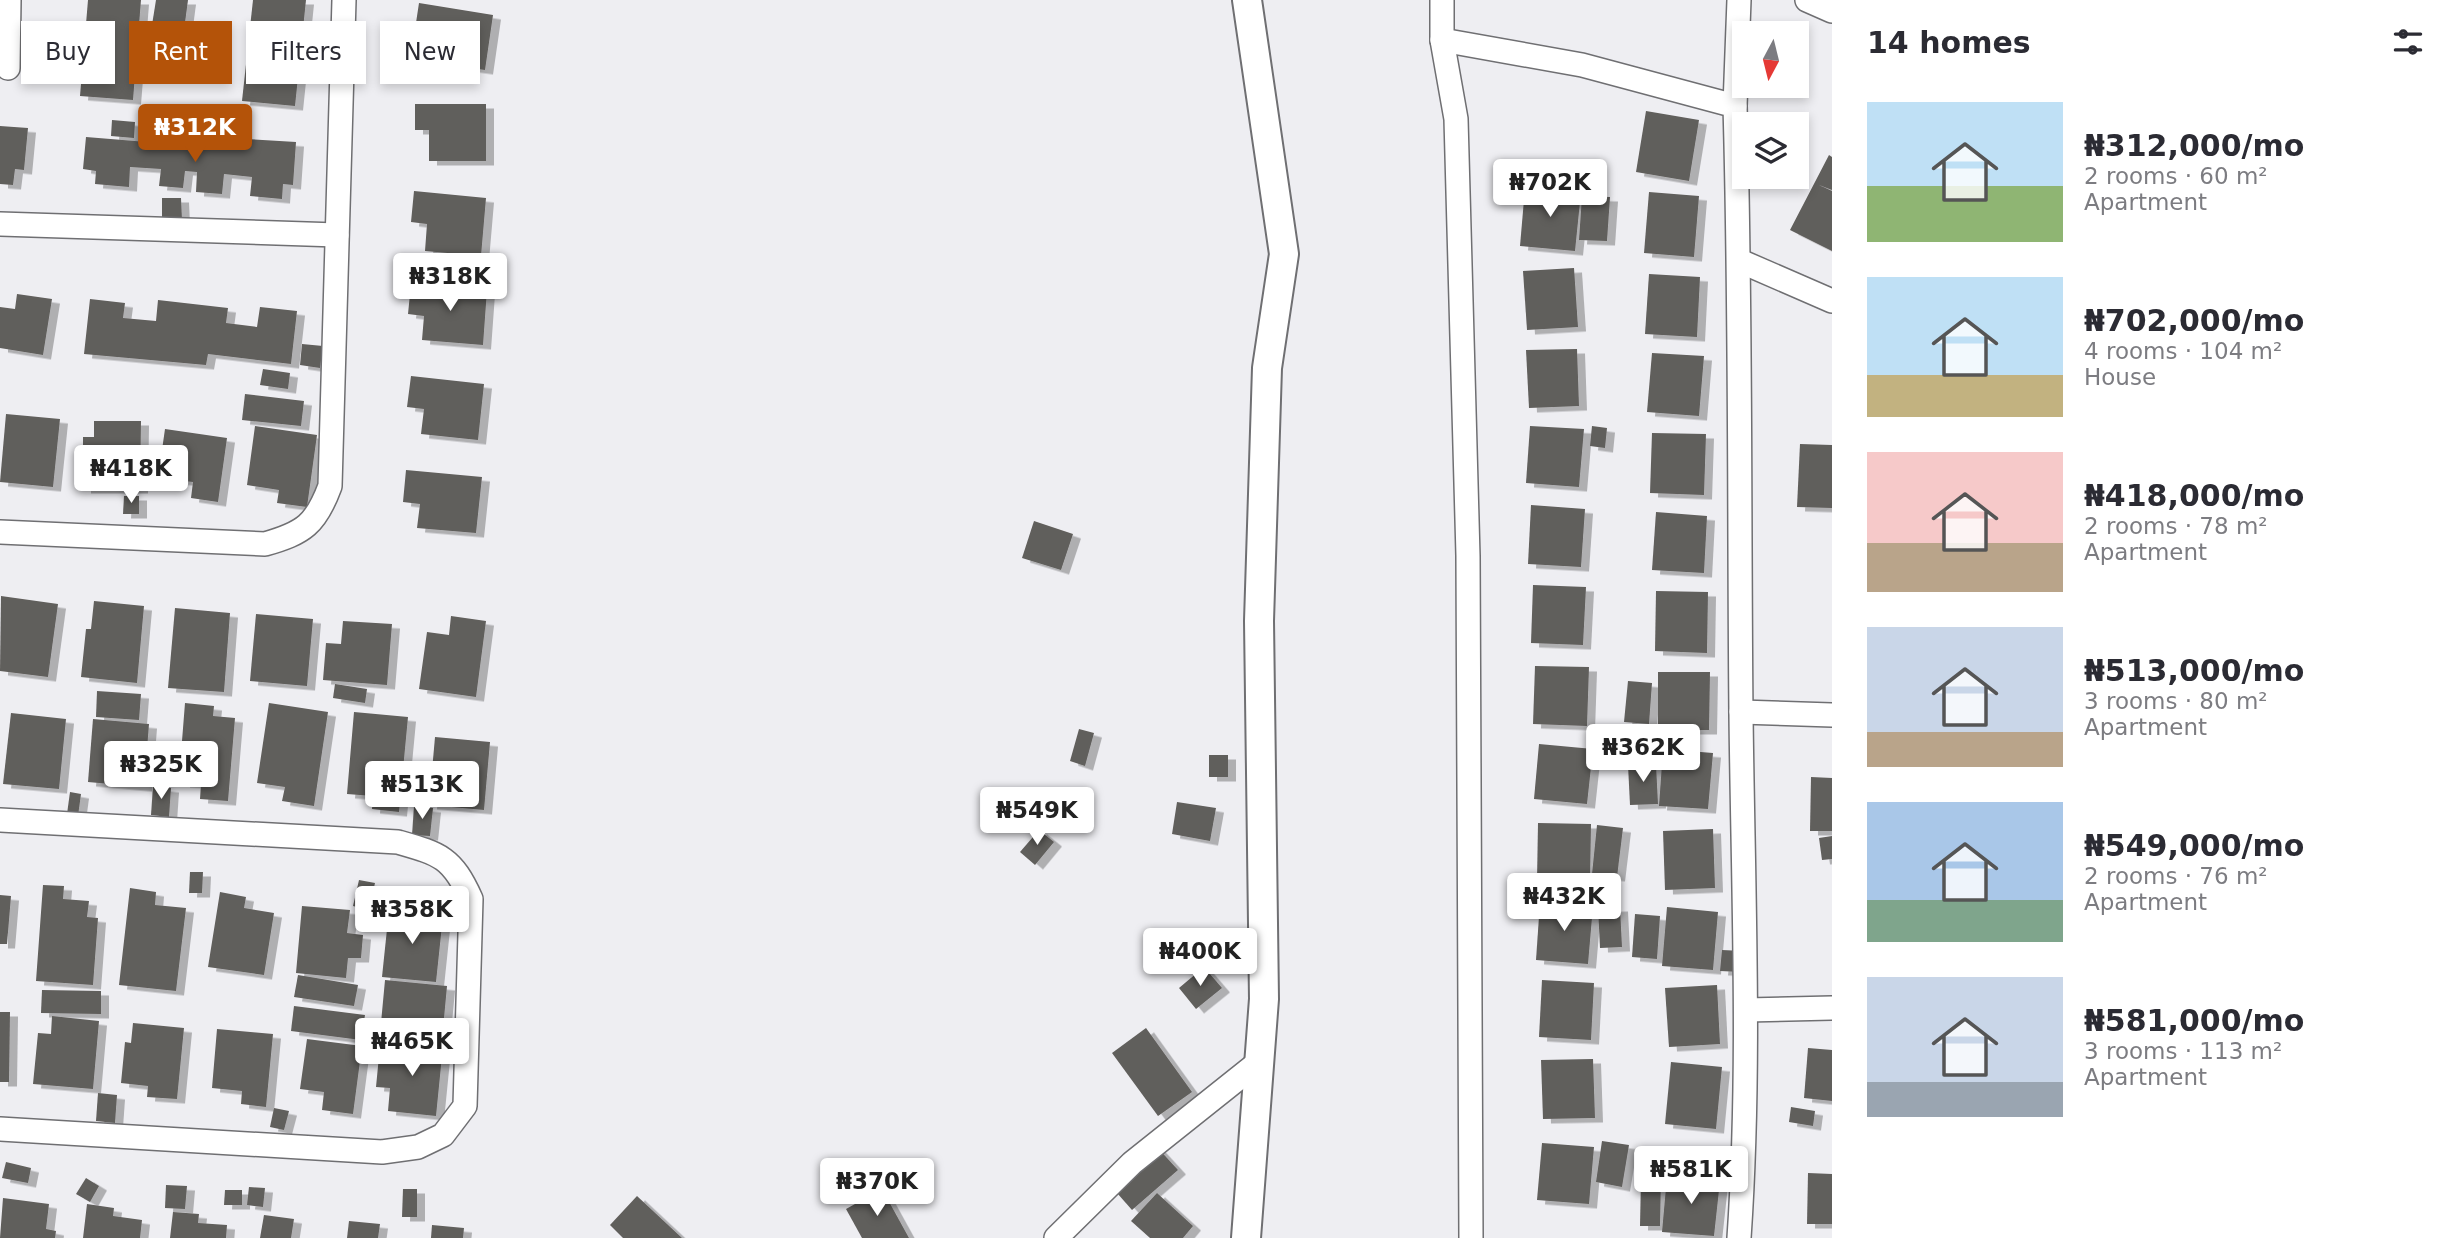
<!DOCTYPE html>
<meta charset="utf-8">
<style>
body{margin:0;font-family:"DejaVu Sans",sans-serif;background:#f2f2f3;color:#2b2b33;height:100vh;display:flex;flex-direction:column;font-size:26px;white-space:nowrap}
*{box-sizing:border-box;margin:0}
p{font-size:23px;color:#7c7c81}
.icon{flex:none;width:38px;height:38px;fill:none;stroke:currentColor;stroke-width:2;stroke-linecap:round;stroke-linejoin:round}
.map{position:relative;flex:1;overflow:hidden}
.drawer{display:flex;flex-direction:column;background:#fff;width:630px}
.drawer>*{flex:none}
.top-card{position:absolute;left:21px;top:21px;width:665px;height:63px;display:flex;gap:14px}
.needle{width:46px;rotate:187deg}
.buttons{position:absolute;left:1732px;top:21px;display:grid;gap:14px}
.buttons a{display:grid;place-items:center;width:77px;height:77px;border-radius:0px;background:#fff;box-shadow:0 4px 10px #0003;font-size:35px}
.price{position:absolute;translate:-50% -60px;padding:0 16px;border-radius:7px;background:#fff;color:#222;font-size:23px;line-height:46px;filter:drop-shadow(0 2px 4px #0008)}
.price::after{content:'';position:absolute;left:50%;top:42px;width:21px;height:16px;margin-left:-10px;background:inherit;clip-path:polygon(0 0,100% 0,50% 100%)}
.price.selected{background:#b45309;color:#fff}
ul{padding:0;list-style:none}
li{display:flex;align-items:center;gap:21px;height:175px;padding:0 35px}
li span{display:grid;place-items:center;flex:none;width:196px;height:140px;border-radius:0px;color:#555}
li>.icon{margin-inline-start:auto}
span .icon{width:84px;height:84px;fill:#fffc;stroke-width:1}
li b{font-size:30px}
h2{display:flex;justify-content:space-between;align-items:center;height:84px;padding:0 35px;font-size:30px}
.chip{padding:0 24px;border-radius:0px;background:#fff;box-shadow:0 4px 10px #0003;font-size:24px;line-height:63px}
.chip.selected{background:#b45309;color:#fff}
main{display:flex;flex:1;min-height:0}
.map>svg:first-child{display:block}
</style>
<main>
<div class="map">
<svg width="1832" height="1238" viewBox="0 0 1832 1238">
<defs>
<filter id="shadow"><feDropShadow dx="8" dy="4.5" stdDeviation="0" flood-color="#0004"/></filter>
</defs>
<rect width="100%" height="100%" fill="#eeeef2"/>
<g fill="#605e5b" filter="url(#shadow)">
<path d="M88 0H141L133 100 80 96Z"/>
<path d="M156 0H188L184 30 152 25Z"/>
<path d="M253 0H306L295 106 242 101Z"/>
<path d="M419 3 493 15 485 70 429 62 432 39 414 36Z"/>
<path d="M415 104H486V161H429V130H415Z"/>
<path d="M1646 111 1699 120 1689 181 1636 172Z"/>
<path d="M112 120 135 122 134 138 111 136Z"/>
<path d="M0 126 28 128 24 170 15 169 13 185 0 184Z"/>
<path d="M86 137 245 150 246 139 296 142 293 185 283 184 282 199 250 196 252 177 224 174 222 194 196 192 197 172 185 171 183 188 159 186 161 169 130 167 129 187 95 184 96 171 83 169Z"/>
<path d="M1829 155 1832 157V190L1819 185 1832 191V251L1790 230Z"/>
<path d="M1525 188 1581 192 1575 251 1520 246Z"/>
<path d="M414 191 486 198 481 256 425 251 427 224 411 222Z"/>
<path d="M1649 192 1699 196 1694 257 1644 253Z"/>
<path d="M1582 196 1610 197 1607 241 1579 240Z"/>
<path d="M162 198H181L182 220 162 221Z"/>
<path d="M1574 268 1578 327 1527 330 1523 271Z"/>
<path d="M1649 274 1700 277 1697 337 1645 334Z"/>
<path d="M411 284 487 290 483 345 422 340 424 316 408 314Z"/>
<path d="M17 294 52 299 43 355 0 348V307L15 309Z"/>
<path d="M90 299 125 303 123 318 156 321 158 300 228 308 226 323 257 327 260 307 297 311 291 364 208 354 206 365 84 354Z"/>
<path d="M302 344 323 346 320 368 300 365Z"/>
<path d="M1577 349 1579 406 1529 408 1526 350Z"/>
<path d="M1652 353 1704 356 1699 416 1647 412Z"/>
<path d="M263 369 290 373 288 389 260 385Z"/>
<path d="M411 376 484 384 478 440 421 434 424 409 407 407Z"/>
<path d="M245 394 304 401 301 426 242 420Z"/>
<path d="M6 414 60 419 53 487 0 482Z"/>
<path d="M94 421H141L140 489H83V437H94Z"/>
<path d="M255 426 317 435 307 507 277 503 279 490 247 485Z"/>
<path d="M1530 426 1584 429 1579 487 1526 483Z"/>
<path d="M1592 426 1607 428 1605 448 1590 446Z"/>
<path d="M165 429 227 438 218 502 191 498 193 482 158 478Z"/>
<path d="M1652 433 1706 434 1704 495 1650 493Z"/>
<path d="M1800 444 1832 445V508L1797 507Z"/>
<path d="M406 470 482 477 476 533 417 528 420 504 403 502Z"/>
<path d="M124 496H139V514H123Z"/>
<path d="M1531 505 1585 509 1581 567 1528 564Z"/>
<path d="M1656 512 1707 516 1704 573 1652 570Z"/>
<path d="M1034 521 1073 534 1061 570 1022 558Z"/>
<path d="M1533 585 1586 587 1583 645 1531 643Z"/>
<path d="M1656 591 1708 592 1707 653 1655 651Z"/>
<path d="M1 596 58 604 48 677 0 671Z"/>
<path d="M94 601 144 606 137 683 81 677 86 629H91Z"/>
<path d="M175 608 230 613 224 692 168 688Z"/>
<path d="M256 614 313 619 307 686 250 681Z"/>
<path d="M451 616 486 621 476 697 419 689 427 632 449 635Z"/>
<path d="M343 621 392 624 387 685 323 680 326 643 341 644Z"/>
<path d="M1535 666 1589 667 1587 726 1533 724Z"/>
<path d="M1658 672H1710L1709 730H1658Z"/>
<path d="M1628 681 1652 683 1649 724 1624 722Z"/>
<path d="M335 684 367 689 365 703 333 698Z"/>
<path d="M97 691 141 694 139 720 96 717Z"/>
<path d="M185 703 214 706 213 716 235 718 228 801 200 799 201 784 182 783 183 766 170 765 172 741H182Z"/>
<path d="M269 703 328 712 314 806 282 801 285 787 257 783Z"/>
<path d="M354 712 408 717 399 812 372 809 373 796 347 794Z"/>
<path d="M11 713 66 719 59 789 3 784Z"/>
<path d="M93 719 149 724 144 787 88 782Z"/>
<path d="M1079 729 1094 733 1085 766 1070 761Z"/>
<path d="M435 737 490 742 484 810 429 805Z"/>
<path d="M1539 744 1593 749 1587 804 1534 799Z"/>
<path d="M1663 749 1713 753 1708 809 1659 806Z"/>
<rect x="1209" y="755" width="19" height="22"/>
<path d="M1656 764 1658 804 1630 805 1628 765Z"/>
<path d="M1811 777 1832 778V831H1810Z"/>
<path d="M153 786 171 788 169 817 151 815Z"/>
<path d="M70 792 81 794 78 816 67 814Z"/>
<path d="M1177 802 1216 808 1210 841 1172 834Z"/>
<path d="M414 806 433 808 430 836 412 835Z"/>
<path d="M1538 823 1591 824 1590 882 1537 881Z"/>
<path d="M1597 825 1623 828 1617 877 1592 874Z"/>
<path d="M1713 829 1715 888 1665 890 1663 831Z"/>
<path d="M1039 830 1054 842 1035 865 1020 852Z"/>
<path d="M1832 836V859L1822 860 1819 838Z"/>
<path d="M190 872H203L202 893H189Z"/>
<path d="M359 880 375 883 369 910 353 906Z"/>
<path d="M43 885 64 886 63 899 89 901 87 917 98 918 93 985 36 981Z"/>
<path d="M130 888 156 892 155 905 186 908 176 991 119 985Z"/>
<path d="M220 892 246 897 244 908 274 913 264 975 208 967Z"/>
<path d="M0 895 11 896 7 944H0Z"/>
<path d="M1540 902 1593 906 1588 964 1536 960Z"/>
<path d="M302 906 350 910 347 933 363 935 361 958H348L346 978 296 973Z"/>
<path d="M1620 907 1622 947 1600 948 1598 908Z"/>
<path d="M1667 907 1718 912 1713 970 1662 966Z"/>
<path d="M389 910 443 916 436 982 382 977Z"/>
<path d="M1635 914 1660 916 1657 959 1632 957Z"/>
<path d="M1722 950 1743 951 1741 972 1720 971Z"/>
<path d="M1204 967 1222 988 1196 1009 1179 988Z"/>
<path d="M298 975 358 985 354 1006 294 997Z"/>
<path d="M385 980 447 986 442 1040 380 1034Z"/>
<path d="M1542 980 1594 983 1591 1040 1539 1037Z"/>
<path d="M1717 985 1720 1044 1669 1047 1665 988Z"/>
<path d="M42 990 101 991V1014L41 1013Z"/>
<path d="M294 1006 365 1015 361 1040 291 1031Z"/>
<path d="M0 1012H10L9 1082H0Z"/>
<path d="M52 1016 99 1021 93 1089 33 1084 38 1033 51 1034Z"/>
<path d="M133 1023 184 1028 177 1099 147 1097 148 1086 121 1083 125 1042 131 1043Z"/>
<path d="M1146 1028 1192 1092 1158 1116 1112 1053Z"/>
<path d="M217 1029 273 1034 266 1107 241 1104 242 1091 212 1088Z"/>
<path d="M307 1039 362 1046 353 1114 322 1110 324 1092 300 1089Z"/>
<path d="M395 1041 443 1046 436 1116 388 1111 390 1088 376 1087 379 1056 393 1058Z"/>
<path d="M1808 1048 1832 1050V1101L1804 1098Z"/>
<path d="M1593 1059 1595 1118 1543 1119 1541 1060Z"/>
<path d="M1671 1062 1722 1067 1716 1129 1665 1124Z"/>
<path d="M98 1093 117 1095 115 1123 96 1121Z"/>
<path d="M1791 1107 1815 1111 1813 1126 1789 1122Z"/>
<path d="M274 1108 289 1111 284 1130 270 1127Z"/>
<path d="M1602 1141 1629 1145 1622 1187 1596 1182Z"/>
<path d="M1542 1143 1594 1147 1589 1204 1537 1200Z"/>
<path d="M1156 1146 1178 1170 1132 1210 1110 1185Z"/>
<path d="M6 1162 31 1168 28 1183 2 1178Z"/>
<path d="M1808 1173 1832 1174V1224H1807Z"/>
<path d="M1667 1176 1720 1181 1714 1236 1662 1232Z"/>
<path d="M86 1178 99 1186 90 1202 76 1194Z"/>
<path d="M1641 1178H1661L1660 1226H1640Z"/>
<path d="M166 1185 187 1186 185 1209 165 1208Z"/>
<path d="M249 1187 265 1188 263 1207 247 1205Z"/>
<path d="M403 1189H417V1217H402Z"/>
<path d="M882 1189 909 1238H862L846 1209Z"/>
<path d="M225 1190H242V1205H224Z"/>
<path d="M1157 1193 1193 1226 1183 1238H1150L1131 1221Z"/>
<path d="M637 1196 682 1238H623L610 1225Z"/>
<path d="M3 1198 49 1204 46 1229 56 1231 55 1238H0Z"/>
<path d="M87 1204 114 1208 113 1216 142 1220 140 1238H83Z"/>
<path d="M173 1212 199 1214 198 1223 227 1225 226 1238H170Z"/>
<path d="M264 1215 294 1219 291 1238H260Z"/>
<path d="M349 1221 380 1224 378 1238H347Z"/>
<path d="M432 1225 464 1228 463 1238H431Z"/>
</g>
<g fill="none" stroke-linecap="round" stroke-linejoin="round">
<defs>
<g id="minor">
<path d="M1442 0V40L1456 119 1468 556 1471 1238"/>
<path d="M1807 0 1832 11"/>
<path d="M1442 40 1582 65 1735 106C1741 309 1739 512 1741 715 1743 889 1751 1064 1739 1238"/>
<path d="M8 68 9 0"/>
<path d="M1735 106 1739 0"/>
<path d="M0 224 337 235"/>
<path d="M1740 261 1832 301"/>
<path d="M0 532 265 544C304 533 316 524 330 486L344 0"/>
<path d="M1741 712 1832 715"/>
<path d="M0 820 398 842C440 854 452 857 471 899L465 1106 443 1135 418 1147 382 1152 0 1129"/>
<path d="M1746 1010 1832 1008"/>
<path d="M1056 1238 1132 1163 1260 1061"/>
</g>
<path id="tertiary" d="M1246 1238 1264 999 1259 621 1267 368 1284 254 1247 0"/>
</defs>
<use href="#minor" stroke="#6f6f72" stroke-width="26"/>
<use href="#tertiary" stroke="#6f6f72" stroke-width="32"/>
<use href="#minor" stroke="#fff" stroke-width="23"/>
<use href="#tertiary" stroke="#fff" stroke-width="28"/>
</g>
</svg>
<div class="buttons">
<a><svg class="needle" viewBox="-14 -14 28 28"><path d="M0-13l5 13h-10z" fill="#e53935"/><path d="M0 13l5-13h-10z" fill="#7c7c81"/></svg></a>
<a><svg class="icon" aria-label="layers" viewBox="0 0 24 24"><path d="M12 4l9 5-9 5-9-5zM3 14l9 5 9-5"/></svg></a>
</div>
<b class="price selected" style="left:195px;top:164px">₦312K</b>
<b class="price" style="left:1550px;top:219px">₦702K</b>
<b class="price" style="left:450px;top:313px">₦318K</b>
<b class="price" style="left:131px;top:505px">₦418K</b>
<b class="price" style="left:1643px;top:784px">₦362K</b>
<b class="price" style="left:161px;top:801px">₦325K</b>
<b class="price" style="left:422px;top:821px">₦513K</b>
<b class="price" style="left:1037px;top:847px">₦549K</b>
<b class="price" style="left:1564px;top:933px">₦432K</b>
<b class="price" style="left:412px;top:946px">₦358K</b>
<b class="price" style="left:1200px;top:988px">₦400K</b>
<b class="price" style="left:412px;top:1078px">₦465K</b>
<b class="price" style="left:1691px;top:1206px">₦581K</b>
<b class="price" style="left:877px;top:1218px">₦370K</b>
<div class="top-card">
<a class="chip">Buy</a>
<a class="chip selected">Rent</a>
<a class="chip">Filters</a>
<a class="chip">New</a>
</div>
</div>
<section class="drawer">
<h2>14 homes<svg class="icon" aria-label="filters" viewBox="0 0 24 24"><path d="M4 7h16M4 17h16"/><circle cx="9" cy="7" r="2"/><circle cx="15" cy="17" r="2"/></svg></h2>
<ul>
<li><span style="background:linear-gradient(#bfe0f5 60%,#8fb573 0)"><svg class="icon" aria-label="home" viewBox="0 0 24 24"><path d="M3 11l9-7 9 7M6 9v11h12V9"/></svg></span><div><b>₦312,000/mo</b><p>2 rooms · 60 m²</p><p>Apartment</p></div></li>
<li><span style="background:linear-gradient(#bfe0f5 70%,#c2b280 0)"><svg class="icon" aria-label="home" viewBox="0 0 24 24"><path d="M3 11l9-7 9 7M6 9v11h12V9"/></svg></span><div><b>₦702,000/mo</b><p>4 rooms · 104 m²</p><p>House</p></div></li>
<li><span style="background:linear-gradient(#f6c9c9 65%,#b9a48a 0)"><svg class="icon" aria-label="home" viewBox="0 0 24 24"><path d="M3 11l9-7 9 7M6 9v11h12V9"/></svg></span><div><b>₦418,000/mo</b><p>2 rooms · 78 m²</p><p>Apartment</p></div></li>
<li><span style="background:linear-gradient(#c9d6e8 75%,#b9a48a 0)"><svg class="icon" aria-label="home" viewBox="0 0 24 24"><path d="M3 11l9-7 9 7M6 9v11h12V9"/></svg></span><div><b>₦513,000/mo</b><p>3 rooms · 80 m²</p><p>Apartment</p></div></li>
<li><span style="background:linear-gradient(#a9c7e8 70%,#7fa58c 0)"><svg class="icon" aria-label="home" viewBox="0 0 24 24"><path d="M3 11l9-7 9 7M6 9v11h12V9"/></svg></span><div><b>₦549,000/mo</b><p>2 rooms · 76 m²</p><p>Apartment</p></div></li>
<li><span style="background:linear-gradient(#c9d6e8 75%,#9aa5b1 0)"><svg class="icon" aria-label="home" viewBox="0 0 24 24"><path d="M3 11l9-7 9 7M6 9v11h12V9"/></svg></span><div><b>₦581,000/mo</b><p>3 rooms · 113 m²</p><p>Apartment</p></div></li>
</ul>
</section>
</main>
